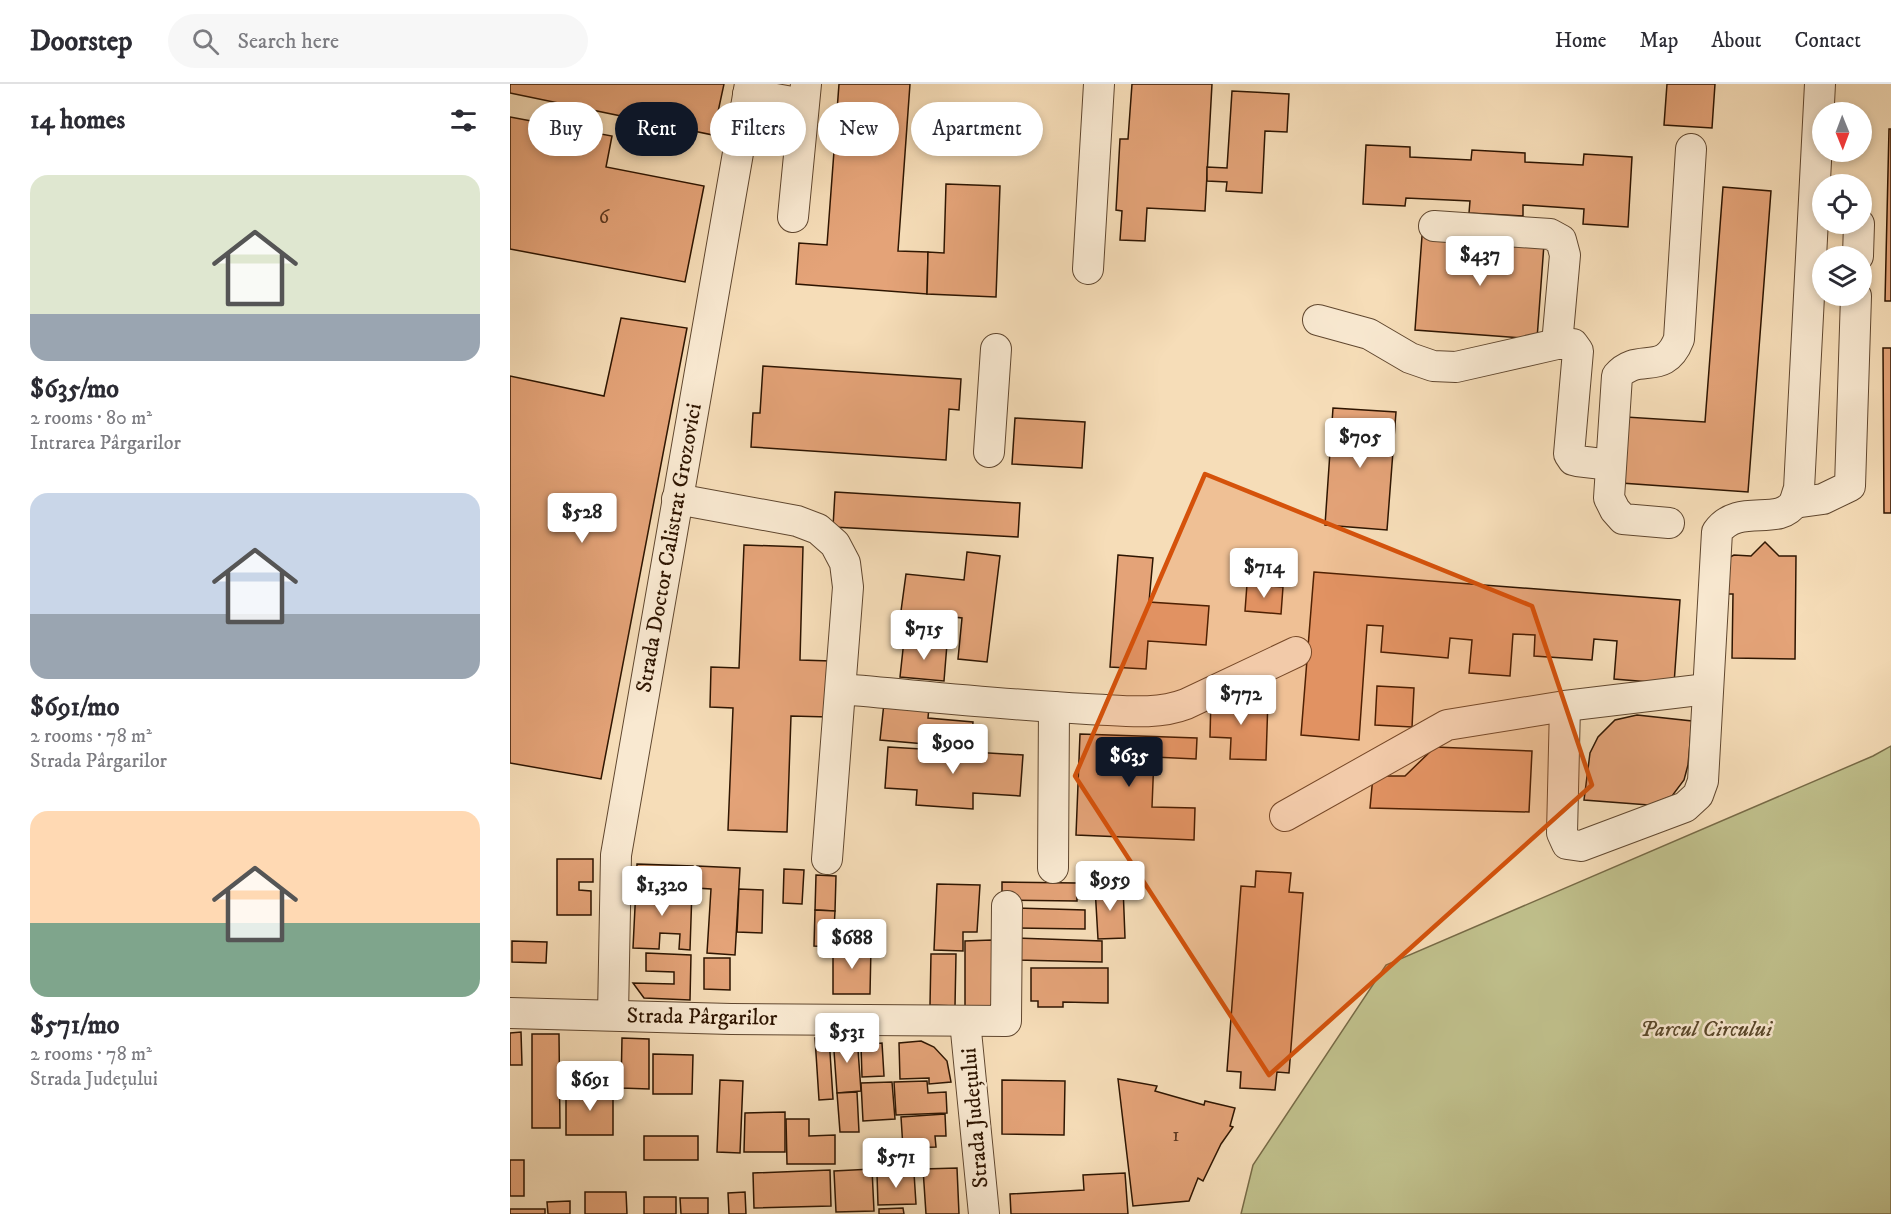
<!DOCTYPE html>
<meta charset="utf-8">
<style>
body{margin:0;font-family:"IM FELL DW Pica",serif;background:#f7f7f7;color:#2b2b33;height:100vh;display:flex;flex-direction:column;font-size:22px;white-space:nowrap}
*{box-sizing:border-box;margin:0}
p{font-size:20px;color:#7c7c81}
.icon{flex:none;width:33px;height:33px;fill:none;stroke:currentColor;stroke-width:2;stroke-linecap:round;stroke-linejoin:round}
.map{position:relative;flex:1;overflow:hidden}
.drawer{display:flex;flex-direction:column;background:#fff;width:510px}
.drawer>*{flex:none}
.guide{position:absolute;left:18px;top:18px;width:570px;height:54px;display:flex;gap:12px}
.needle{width:39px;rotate:179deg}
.fabs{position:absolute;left:1302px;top:18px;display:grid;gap:12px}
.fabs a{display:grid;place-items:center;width:60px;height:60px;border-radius:50%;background:#fff;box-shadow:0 3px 9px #0003;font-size:30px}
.price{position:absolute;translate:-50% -51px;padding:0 14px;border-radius:6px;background:#fff;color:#222;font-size:20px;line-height:39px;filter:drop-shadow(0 2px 3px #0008)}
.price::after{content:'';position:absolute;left:50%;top:36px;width:18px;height:14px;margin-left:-9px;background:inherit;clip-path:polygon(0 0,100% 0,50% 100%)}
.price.selected{background:#111827;color:#fff}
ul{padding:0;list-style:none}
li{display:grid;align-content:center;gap:12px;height:318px;padding:0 30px}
li span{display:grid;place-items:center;height:186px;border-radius:18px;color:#555}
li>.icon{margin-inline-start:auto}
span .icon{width:108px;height:108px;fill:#fffc;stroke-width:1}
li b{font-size:26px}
h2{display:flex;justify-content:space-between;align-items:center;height:72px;padding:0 30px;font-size:26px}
.pill{padding:0 21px;border-radius:27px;background:#fff;box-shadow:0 3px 9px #0003;font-size:21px;line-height:54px}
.pill.selected{background:#111827;color:#fff}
header{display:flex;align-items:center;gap:36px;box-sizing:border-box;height:84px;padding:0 30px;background:#fff;border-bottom:2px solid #e1e1e2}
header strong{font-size:28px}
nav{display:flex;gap:33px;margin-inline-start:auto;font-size:21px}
.search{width:420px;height:54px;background:#f7f7f7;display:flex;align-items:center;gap:15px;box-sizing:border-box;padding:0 21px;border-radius:33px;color:#7c7c81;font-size:22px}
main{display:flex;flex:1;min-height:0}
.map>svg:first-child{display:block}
</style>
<header>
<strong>Doorstep</strong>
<div class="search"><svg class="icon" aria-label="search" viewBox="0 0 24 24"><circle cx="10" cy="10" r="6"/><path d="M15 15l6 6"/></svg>Search here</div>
<nav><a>Home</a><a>Map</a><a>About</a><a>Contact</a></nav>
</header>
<main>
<section class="drawer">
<h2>14 homes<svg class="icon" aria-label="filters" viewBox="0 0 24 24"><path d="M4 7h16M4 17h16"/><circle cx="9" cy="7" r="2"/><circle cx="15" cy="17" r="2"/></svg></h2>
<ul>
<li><span style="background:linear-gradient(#dfe7d0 75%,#9aa5b1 0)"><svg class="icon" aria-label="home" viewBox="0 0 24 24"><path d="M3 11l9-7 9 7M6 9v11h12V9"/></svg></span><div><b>$635/mo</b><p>2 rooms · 80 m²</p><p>Intrarea Pârgarilor</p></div></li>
<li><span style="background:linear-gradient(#c9d6e8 65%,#9aa5b1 0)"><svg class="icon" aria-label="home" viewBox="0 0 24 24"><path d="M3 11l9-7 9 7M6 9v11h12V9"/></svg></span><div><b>$691/mo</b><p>2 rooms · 78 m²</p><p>Strada Pârgarilor</p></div></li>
<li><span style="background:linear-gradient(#ffd9b3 60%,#7fa58c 0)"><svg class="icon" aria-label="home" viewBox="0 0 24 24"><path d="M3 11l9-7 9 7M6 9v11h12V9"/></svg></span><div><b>$571/mo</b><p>2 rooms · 78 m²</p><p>Strada Județului</p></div></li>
</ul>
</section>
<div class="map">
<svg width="1381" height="1130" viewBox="0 0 1381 1130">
<rect width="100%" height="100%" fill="#f6ddb8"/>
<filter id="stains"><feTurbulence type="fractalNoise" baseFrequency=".00333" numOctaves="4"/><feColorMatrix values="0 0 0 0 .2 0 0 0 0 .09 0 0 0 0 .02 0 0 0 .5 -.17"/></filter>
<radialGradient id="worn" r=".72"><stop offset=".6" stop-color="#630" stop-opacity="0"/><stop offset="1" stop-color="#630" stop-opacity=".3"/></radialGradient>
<path fill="#c0c08c" stroke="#776a46" stroke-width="1.5" d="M1381 662V1130H731L743 1081 876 881 1363 672Z"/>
<g fill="#e4a378" stroke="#2e1501" stroke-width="1.5">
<path d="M0 0H214L203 51 0 9Z"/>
<path d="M329 0H400L388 167 418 168 417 210 286 200 289 159 317 161Z"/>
<path d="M622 0H702L695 127 637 124 635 157 610 156 612 127 606 126 610 55H618Z"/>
<path d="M1157 0H1205L1202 44 1154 41Z"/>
<path d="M722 7 779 10 777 48 755 47 752 109 716 107 717 98 697 97V83L717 84Z"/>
<path d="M0 33 102 52 96 83 194 102 175 198 0 165Z"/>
<path d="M1379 45H1381V217H1375Z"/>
<path d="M856 61 900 63V73L961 76 962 66 1015 69V78L1073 81 1074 70 1122 73 1118 143 1073 140 1074 125 1013 121V132L959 129 960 117 896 114 895 122 853 120Z"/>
<path d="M436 100 490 102 486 213 417 210 418 168 434 169Z"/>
<path d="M1213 103 1261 107 1238 408 1111 399 1116 333 1195 338Z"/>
<path d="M912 152 1034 160 1027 255 905 246Z"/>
<path d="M111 234 177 244 91 695 0 679V292L94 312Z"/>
<path d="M1373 264H1381V429H1374Z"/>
<path d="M253 282 451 295 449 326 439 325 436 376 241 363 243 329H250Z"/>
<path d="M823 324 886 328 877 446 815 441Z"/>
<path d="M505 334 575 338 572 384 502 380Z"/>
<path d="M325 408 510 419 508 453 323 443Z"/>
<path d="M1255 458 1269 472H1286L1285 575 1222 574 1223 510H1210L1216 475 1224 471 1241 472Z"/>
<path d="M234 461 293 463 290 576 321 577 319 633 281 632 277 748 218 746 223 624 200 623 201 583 229 584Z"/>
<path d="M457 468 490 472 477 578 448 575 452 534 391 527 396 490 454 496Z"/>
<path d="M608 471 643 474 639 518 699 522 696 561 638 557 636 585 600 583Z"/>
<path d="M804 488 1170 516 1164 600 1104 595 1107 557 1084 555 1082 576 1024 572 1025 551 1003 550 1000 592 959 589 962 556 940 554 938 574 871 568 873 542 857 541 849 656 791 651Z"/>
<path d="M737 500 773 503 771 530 735 527Z"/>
<path d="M394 556 437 560 434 597 390 593Z"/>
<path d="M867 602 904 604 902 643 865 641Z"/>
<path d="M701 613 758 615 756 676 720 675 721 654 700 653Z"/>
<path d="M374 619 419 623 418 634 463 638 461 664 370 656Z"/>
<path d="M1127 631 1182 637 1178 681 1174 696 1162 712 1139 721 1074 716 1080 669 1088 653 1105 636Z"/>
<path d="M570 650 687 654 686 675 644 673 642 723 685 724 684 756 566 751Z"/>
<path d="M378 663 513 671 510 712 463 709V725L406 721 407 706 375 704Z"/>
<path d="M925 663 1022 667 1019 728 860 724 863 692H895Z"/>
<path d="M47 775H83V798H69V806L81 807V831H47Z"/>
<path d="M127 780 183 782 182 806 126 803Z"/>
<path d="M187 782 230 784 225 871 197 869 201 805 186 804Z"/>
<path d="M274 785 294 786 292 820 273 819Z"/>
<path d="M746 787 781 789 779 808 793 809 779 989 767 988 765 1006 730 1004 731 988 717 987 731 802 745 803Z"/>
<path d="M306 791 326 792 325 827 305 826Z"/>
<path d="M492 798 567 799V817L492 816Z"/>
<path d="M427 800 470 801 467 848H453V867L424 866Z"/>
<path d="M613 802 615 854 588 855 585 803Z"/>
<path d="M126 803 182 806 180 866 169 865 170 850 150 849 149 865 123 864Z"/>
<path d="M229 805 253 806 252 849 227 848Z"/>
<path d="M503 824 575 826V845L503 844Z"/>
<path d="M305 826 325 827 323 863 304 862Z"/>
<path d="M506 854 592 857V878L506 876Z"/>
<path d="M482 856V922H455V857Z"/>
<path d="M2 857 37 858 36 879 2 878Z"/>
<path d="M323 863H361L360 910H323Z"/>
<path d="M136 869 181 871 180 916 134 914 123 899 164 900V888L136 887Z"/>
<path d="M421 870H446L445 922 420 921Z"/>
<path d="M194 874H220V906L194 905Z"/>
<path d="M521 884H598V919L553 918V923H528V917H521Z"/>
<path d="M11 948 12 981H0V949Z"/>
<path d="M22 950H49L50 1044H22Z"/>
<path d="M347 952 351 1007 327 1009 323 953Z"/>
<path d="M319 953 323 1015 309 1016 305 954Z"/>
<path d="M112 954 139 955V1005L111 1004Z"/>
<path d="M411 957 424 963 437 977 441 998 419 1000V994L390 995 389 959Z"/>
<path d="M372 959 374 992 352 993 351 961Z"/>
<path d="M143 970 183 971 182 1010H143Z"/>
<path d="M608 995 647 1002 645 1007 694 1021 695 1017 725 1024 720 1042 723 1043 711 1060 693 1097 688 1094 679 1117 623 1122Z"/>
<path d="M210 996 233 997 230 1069 207 1068Z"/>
<path d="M492 996 555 997 554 1051 492 1050Z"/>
<path d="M417 997 418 1009 436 1008 437 1029 386 1031 384 998Z"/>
<path d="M382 998 385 1035 353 1037 351 999Z"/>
<rect x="56" y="1005" width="47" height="46"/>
<path d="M347 1008 349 1048H330L327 1009Z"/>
<path d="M275 1028V1068H234L235 1029Z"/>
<path d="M435 1030 436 1052H425L426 1063 393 1064 391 1033Z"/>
<path d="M276 1035H299V1052L325 1051V1080H277Z"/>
<rect x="134" y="1052" width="54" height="24"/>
<rect x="0" y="1076" width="14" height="36"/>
<path d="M447 1084 449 1130H416L413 1085Z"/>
<path d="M362 1085 364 1127 326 1128 324 1087Z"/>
<path d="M320 1086 321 1122 244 1124 243 1089Z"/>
<path d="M404 1089 406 1120 368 1121 367 1090Z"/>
<path d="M615 1089 618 1130H501L500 1110 574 1106 573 1091Z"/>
<path d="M75 1108H116L117 1130H75Z"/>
<path d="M235 1108 236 1130H219L218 1109Z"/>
<rect x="134" y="1113" width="32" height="17"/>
<path d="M170 1114H198V1130H171Z"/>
<path d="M60 1117V1130H38L37 1118Z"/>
<path d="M393 1124 394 1130H369V1125Z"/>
<rect x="0" y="1125" width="35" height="5"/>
</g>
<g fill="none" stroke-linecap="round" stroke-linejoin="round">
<defs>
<g id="minor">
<path d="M238 10 293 20"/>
<path d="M283 133 296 0"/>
<path d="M924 142 1040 150 1051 156 1055 171 1047 260"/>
<path d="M1348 172 1349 140"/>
<path d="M578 185 589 0"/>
<path d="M808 236 859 250 900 274 923 282 946 283 1047 260H1063L1068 267 1059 370 1063 376 1067 377 1101 381"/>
<path d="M479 368 486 265"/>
<path d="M167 415 287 437 308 445 325 460 335 479 338 503 317 775"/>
<path d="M1284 419 1313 415 1340 402 1346 212"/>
<path d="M1159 439 1113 435 1105 426 1099 414 1107 292C1128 267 1154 294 1169 255L1181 65"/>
<path d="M331 605C413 612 495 621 577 625 610 626 645 632 676 620L786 568"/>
<path d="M1055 622 1052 749 1057 760 1071 762 1175 723 1188 711 1193 697 1207 448C1228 418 1269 443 1284 419 1286 415 1287 409 1289 405L1310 0"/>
<path d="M775 732 937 641 1055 622 1197 605"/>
<path d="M543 784 544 623"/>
<path d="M0 929 221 935 496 937 497 822"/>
<path d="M103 931 106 771 240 0"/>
<path d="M455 937 474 1130"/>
</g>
</defs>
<use href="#minor" stroke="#60472f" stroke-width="32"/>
<use href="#minor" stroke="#f9e9d1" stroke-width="30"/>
</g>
<path fill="#d5520b" fill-opacity="0.2" stroke="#d5520b" stroke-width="4.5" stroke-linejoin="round" d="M695 390 1022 522 1082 701 759 991 565 692Z"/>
<g text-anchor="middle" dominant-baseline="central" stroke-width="5" stroke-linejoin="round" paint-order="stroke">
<g font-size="20" fill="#5c381f">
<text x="94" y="133">6</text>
<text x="666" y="1051">1</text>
</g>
<g font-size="22" fill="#2e1501" stroke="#f9e9d1">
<text transform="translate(159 464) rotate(-80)">Strada Doctor Calistrat Grozovici</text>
<text transform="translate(192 933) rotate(1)">Strada Pârgarilor</text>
<text transform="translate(465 1034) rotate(-95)">Strada Județului</text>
</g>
<g font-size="22" font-style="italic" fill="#5a482b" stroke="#f9e9d1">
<text x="1196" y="945">Parcul Circului</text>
</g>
</g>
<rect width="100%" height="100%" filter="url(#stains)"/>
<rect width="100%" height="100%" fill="url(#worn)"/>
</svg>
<div class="fabs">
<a><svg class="needle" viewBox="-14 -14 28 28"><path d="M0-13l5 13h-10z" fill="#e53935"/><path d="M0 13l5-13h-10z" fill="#7c7c81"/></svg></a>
<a><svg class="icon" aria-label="locate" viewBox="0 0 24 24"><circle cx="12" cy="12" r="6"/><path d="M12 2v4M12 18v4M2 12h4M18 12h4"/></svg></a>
<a><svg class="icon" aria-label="layers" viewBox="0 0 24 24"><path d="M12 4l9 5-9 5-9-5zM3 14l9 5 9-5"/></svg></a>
</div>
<b class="price" style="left:970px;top:203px">$437</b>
<b class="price" style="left:850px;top:385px">$705</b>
<b class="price" style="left:72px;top:460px">$528</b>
<b class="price" style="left:754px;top:515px">$714</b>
<b class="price" style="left:414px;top:577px">$715</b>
<b class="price" style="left:731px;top:642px">$772</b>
<b class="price" style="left:443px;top:691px">$900</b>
<b class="price selected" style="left:619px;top:704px">$635</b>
<b class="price" style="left:600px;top:828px">$959</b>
<b class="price" style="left:152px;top:833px">$1,320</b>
<b class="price" style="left:342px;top:886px">$688</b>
<b class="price" style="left:337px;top:980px">$531</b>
<b class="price" style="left:80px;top:1028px">$691</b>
<b class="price" style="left:386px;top:1105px">$571</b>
<div class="guide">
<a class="pill">Buy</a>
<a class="pill selected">Rent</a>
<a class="pill">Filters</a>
<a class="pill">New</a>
<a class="pill">Apartment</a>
</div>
</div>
</main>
